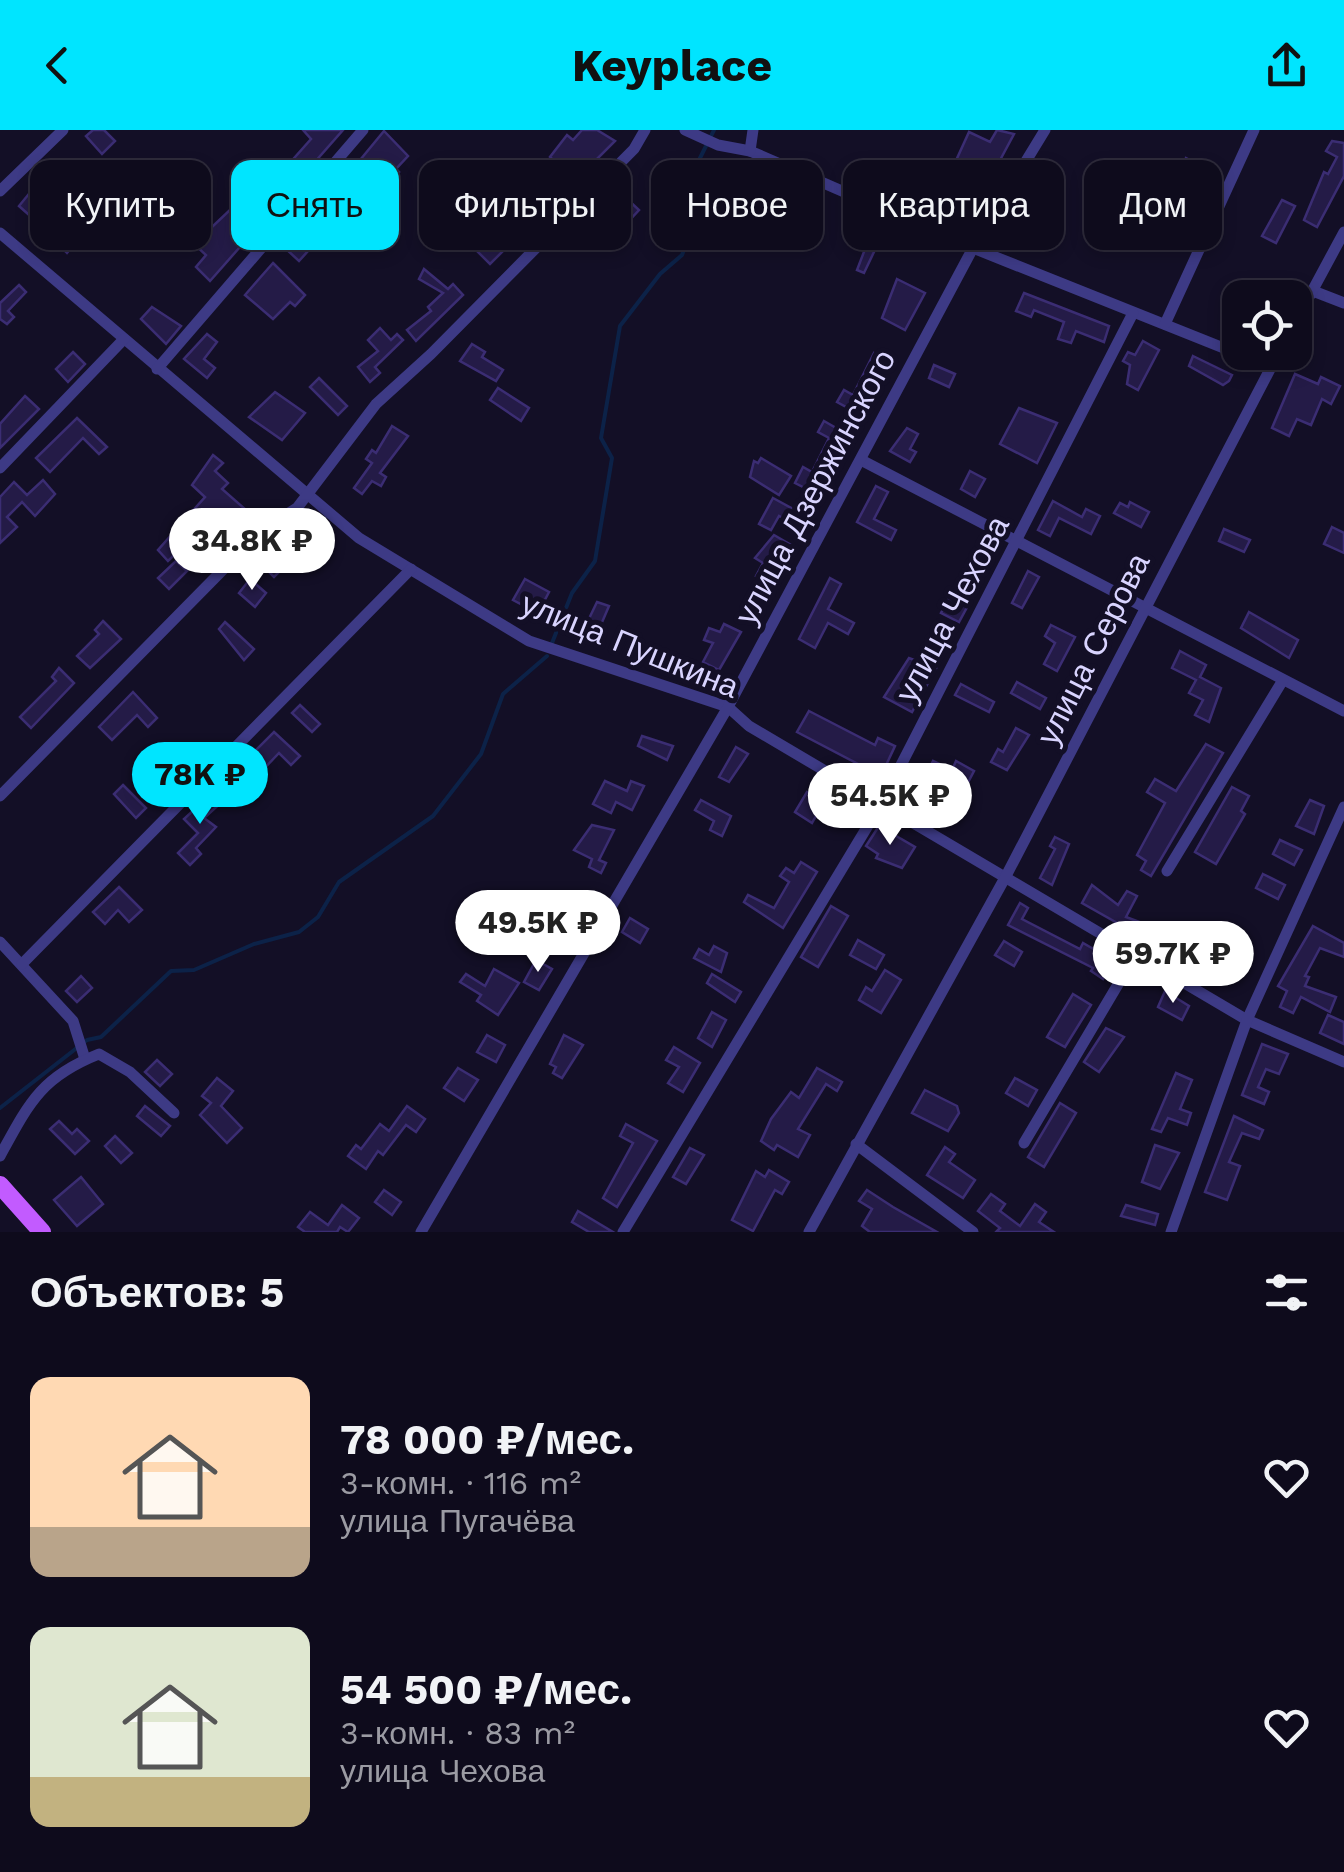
<!DOCTYPE html>
<html lang="ru">
<meta charset="utf-8">
<style>
body{margin:0;font-family:"Work Sans",sans-serif;background:#1c1929;color:#f1f3f6;height:100vh;display:flex;flex-direction:column;font-size:38px;white-space:nowrap}
*{box-sizing:border-box;margin:0}
p{font-size:32px;color:#9b9ba3}
.icon{flex:none;width:55px;height:55px;fill:none;stroke:currentColor;stroke-width:2;stroke-linecap:round;stroke-linejoin:round}
.map{position:relative;height:1102px;overflow:hidden}
.panel{display:flex;flex-direction:column;background:#0e0b1c;flex:1}
.panel>*{flex:none}
.top-card{position:absolute;left:30px;top:30px;width:1285px;height:90px;display:flex;gap:20px}
.fabs{position:absolute;left:1222px;top:150px;display:grid;gap:20px}
.fabs a{display:grid;place-items:center;width:90px;height:90px;border-radius:20px;background:#0e0b1c;box-shadow:0 5px 15px #0003,0 0 0 2px #2e2b3b;font-size:50px}
.price{position:absolute;translate:-50% -85px;padding:0 22px;border-radius:35px;background:#fff;color:#222;font-size:32px;line-height:65px;filter:drop-shadow(0 2px 5px #0008)}
.price::after{content:'';position:absolute;left:50%;top:60px;width:30px;height:22px;margin-left:-15px;background:inherit;clip-path:polygon(0 0,100% 0,50% 100%)}
.price.current{background:#00e5ff;color:#111}
ul{padding:0;list-style:none}
li{display:flex;align-items:center;gap:30px;height:250px;padding:0 30px}
li span{display:grid;place-items:center;flex:none;width:280px;height:200px;border-radius:20px;color:#555}
li>.icon{margin-inline-start:auto}
span .icon{width:120px;height:120px;fill:#fffc;stroke-width:1}
li b{font-size:42px}
h2{display:flex;justify-content:space-between;align-items:center;height:120px;padding:0 30px;font-size:42px}
.chip{padding:0 35px;border-radius:20px;background:#0e0b1c;box-shadow:0 5px 15px #0003,0 0 0 2px #2e2b3b;font-size:35px;line-height:90px}
.chip.current{background:#00e5ff;color:#111}
header{display:flex;justify-content:space-between;align-items:center;height:130px;padding:0 30px;background:#00e5ff;color:#111;font-size:45px;font-weight:700}
.map>svg:first-child{display:block}
</style>
<header><svg class="icon" aria-label="back" viewBox="0 0 24 24"><path d="M15 5l-7 7 7 7"/></svg>Keyplace<svg class="icon" aria-label="share" viewBox="0 0 24 24"><path d="M12 15V3M7 8l5-5 5 5M5 13v7h14v-7"/></svg></header>
<div class="map">
<svg width="1344" height="1102" viewBox="0 0 1344 1102">
<rect width="100%" height="100%" fill="#130f26"/>
<g fill="none" stroke-linecap="round" stroke-linejoin="round">
<g stroke="#0c2248" stroke-width="4">
<path d="M552 513 572 463 595 431 612 328 601 308 620 196 660 144 682 125 692 99 683 62 714 0"/>
<path d="M0 978 87 910 101 907 171 841 194 840 254 814 299 802 318 787 339 752 433 686 481 624 503 564 547 526"/>
</g>
</g>
<g fill="#241b47" stroke="#3b2d73" stroke-width="2.5">
<path d="M93 0H104L115 11 102 24 86 6Z"/>
<path d="M303 0H343L210 151 196 137 206 125 194 114 232 78 236 82 261 59 250 47 261 38 271 50 287 36 311 9Z"/>
<path d="M582 0H597L615 11 560 66 548 54 527 75 516 63 553 30 550 27 567 5 573 10Z"/>
<path d="M997 0 1014 4 999 32 994 30 974 75 958 68 970 43 954 35 969 2 990 12Z"/>
<path d="M384 1 408 26 396 39 399 42 360 81 366 85 357 95 327 70Z"/>
<path d="M1332 11 1344 13V46L1317 97 1304 90 1324 42 1328 44 1337 27 1326 21Z"/>
<path d="M1186 28 1216 43 1180 112 1168 106 1173 95 1154 86 1168 57 1186 66 1194 49 1179 41Z"/>
<path d="M915 41 924 45 913 72 886 60 891 47 909 54Z"/>
<path d="M726 44 754 60 746 76 717 62Z"/>
<path d="M28 65 55 89 46 100 19 76Z"/>
<path d="M624 66 639 80 627 93 612 78Z"/>
<path d="M1282 70 1295 76 1276 113 1262 106Z"/>
<path d="M314 87 327 100 299 131 285 118Z"/>
<path d="M80 91 88 98 67 123 59 115Z"/>
<path d="M471 100 482 110 489 103 505 119 490 134 464 108Z"/>
<path d="M872 101 882 105 864 143 857 140Z"/>
<path d="M273 133 305 165 295 176 290 172 273 189 245 165Z"/>
<path d="M424 139 448 159 453 154 463 165 416 211 407 200 431 181 428 177 443 163 419 149Z"/>
<path d="M897 149 925 163 905 200 882 188Z"/>
<path d="M19 155 26 162 8 181 14 187 7 194 0 189V173Z"/>
<path d="M1024 163 1109 196 1104 212 1076 201 1071 213 1058 209 1064 192 1034 180 1031 187 1016 181Z"/>
<path d="M152 177 181 196 166 214 141 189Z"/>
<path d="M380 198 391 210 397 204 403 210 375 237 380 243 370 252 358 237 378 221 368 210Z"/>
<path d="M207 204 217 212 204 229 215 238 207 248 184 229Z"/>
<path d="M1143 211 1159 220 1138 260 1127 254 1130 235 1123 231 1128 222 1135 225Z"/>
<path d="M472 214 485 222 482 227 503 240 496 251 460 231Z"/>
<path d="M73 222 85 234 68 252 56 239Z"/>
<path d="M874 223 889 231 861 285 837 272 844 260 853 265Z"/>
<path d="M1193 226 1232 245 1229 251 1223 255 1189 236Z"/>
<path d="M934 235 955 244 949 257 929 248Z"/>
<path d="M1295 244 1318 254 1321 247 1340 256 1331 274 1322 269 1311 295 1297 289 1289 306 1272 298Z"/>
<path d="M319 248 347 276 338 285 310 257Z"/>
<path d="M498 258 529 278 521 291 490 270Z"/>
<path d="M275 262 305 283 282 310 249 287Z"/>
<path d="M25 266 39 279 0 318V294Z"/>
<path d="M1019 278 1057 293 1037 333 1000 314Z"/>
<path d="M77 288 107 317 99 324 83 308 50 342 36 328Z"/>
<path d="M824 291 850 306 821 358 814 355 811 361 795 353 803 337 812 342 829 308 818 302Z"/>
<path d="M392 296 408 306 380 343 386 347 381 356 372 351 362 364 354 358 372 333 366 329 372 320 376 323Z"/>
<path d="M907 298 918 304 910 319 916 322 910 332 890 321Z"/>
<path d="M213 325 223 333 215 341 228 353 222 359 246 380 201 423 189 411 168 431 158 420 205 367 192 355Z"/>
<path d="M761 328 791 346 779 365 750 347 754 331 758 333Z"/>
<path d="M970 341 985 349 975 367 961 359Z"/>
<path d="M43 350 55 364 35 386 22 372 7 387 17 397 0 413V367L14 352 27 365Z"/>
<path d="M876 356 888 362 874 389 896 400 891 410 857 392Z"/>
<path d="M773 368 806 386 800 397 779 386 771 400 759 394Z"/>
<path d="M1053 371 1082 387 1086 379 1100 386 1091 404 1059 388 1050 406 1038 400Z"/>
<path d="M1130 372 1149 382 1141 397 1114 383 1120 373 1128 377Z"/>
<path d="M1332 397 1344 403V423L1324 414Z"/>
<path d="M1224 399 1250 410 1244 422 1219 411Z"/>
<path d="M774 405 791 415 768 453 756 446 763 433 755 428Z"/>
<path d="M276 418 289 432 274 447 261 434Z"/>
<path d="M176 431 187 441 169 459 158 448Z"/>
<path d="M1028 441 1039 447 1022 478 1012 473Z"/>
<path d="M830 448 841 454 828 479 854 493 848 504 828 493 815 518 799 509Z"/>
<path d="M960 448 978 457 959 492 941 483Z"/>
<path d="M250 449 266 463 255 477 239 463Z"/>
<path d="M525 449 549 462 538 483 513 470Z"/>
<path d="M597 472 609 476 597 504 584 499Z"/>
<path d="M1249 482 1298 510 1289 528 1241 498Z"/>
<path d="M103 491 121 509 90 538 77 526 99 504 95 500Z"/>
<path d="M225 492 254 519 244 530 219 499Z"/>
<path d="M724 494 741 502 719 540 703 532 713 513 704 510 709 498 720 502Z"/>
<path d="M1051 495 1075 507 1057 541 1044 534 1055 513 1045 506Z"/>
<path d="M932 502 951 511 912 582 884 567 909 528 917 531Z"/>
<path d="M1180 521 1206 535 1200 547 1221 558 1209 592 1195 585 1203 570 1189 563 1196 550 1172 538Z"/>
<path d="M59 538 74 553 31 598 20 587 56 551 52 547Z"/>
<path d="M1017 552 1046 568 1040 579 1011 563Z"/>
<path d="M961 554 994 572 989 582 955 565Z"/>
<path d="M133 562 157 588 148 597 137 585 112 610 99 597Z"/>
<path d="M300 575 320 594 312 602 292 583Z"/>
<path d="M809 581 875 615 878 608 895 616 881 646 797 602Z"/>
<path d="M1016 598 1029 605 1007 640 991 632 998 619 1003 622Z"/>
<path d="M274 602 300 626 291 635 279 623 256 647 260 651 250 662 231 645Z"/>
<path d="M642 606 673 616 667 630 638 616Z"/>
<path d="M1206 614 1223 623 1151 746 1141 740 1146 731 1137 725 1165 673 1147 662 1155 649 1176 661Z"/>
<path d="M736 617 748 624 729 652 719 647Z"/>
<path d="M933 631 952 640 956 631 974 641 964 660 928 641Z"/>
<path d="M605 651 627 661 631 651 644 656 632 680 616 672 611 683 593 674Z"/>
<path d="M123 655 146 678 136 688 114 664Z"/>
<path d="M1232 657 1249 666 1241 681 1245 684 1216 734 1195 722Z"/>
<path d="M213 662 222 672 204 688 216 697 196 718 201 724 190 735 178 723 198 703 184 689Z"/>
<path d="M807 662 824 672 812 693 795 682Z"/>
<path d="M701 670 731 686 722 706 710 700 714 691 695 680Z"/>
<path d="M1310 670 1324 676 1314 704 1296 696Z"/>
<path d="M592 695 614 700 599 730 606 733 601 743 589 737 592 729 574 720Z"/>
<path d="M879 696 915 717 902 738 876 728 878 724 866 716Z"/>
<path d="M1055 707 1069 714 1052 755 1040 748 1055 719 1050 716Z"/>
<path d="M1280 710 1302 720 1294 735 1273 724Z"/>
<path d="M801 732 817 742 783 798 744 772 748 765 774 778 789 752 780 746 786 738 794 743Z"/>
<path d="M1263 744 1285 755 1278 769 1256 758Z"/>
<path d="M1092 755 1118 775 1127 761 1137 766 1126 787 1166 802 1158 816 1082 773Z"/>
<path d="M119 757 142 780 129 792 118 780 105 794 93 782Z"/>
<path d="M1020 773 1028 778 1022 789 1080 819 1083 813 1114 831 1103 849 1091 841 1093 838 1008 795Z"/>
<path d="M831 776 848 786 818 837 801 827Z"/>
<path d="M630 788 648 799 640 813 622 802Z"/>
<path d="M1313 796 1344 813V827L1320 818 1305 846 1309 847 1305 856 1336 867 1330 882 1301 867 1293 883 1280 877 1287 861 1278 856Z"/>
<path d="M1186 808 1199 815 1187 836 1175 829Z"/>
<path d="M858 810 884 825 876 839 850 825Z"/>
<path d="M1004 811 1022 822 1014 836 995 825Z"/>
<path d="M714 816 727 823 721 842 694 828 699 819 709 825Z"/>
<path d="M536 830 552 839 539 860 524 852Z"/>
<path d="M494 839 519 853 498 885 477 871 481 865 460 852 466 844 485 856Z"/>
<path d="M885 840 901 850 881 883 859 870 866 857 872 861Z"/>
<path d="M712 844 741 862 735 872 707 853Z"/>
<path d="M81 846 92 858 77 872 66 861Z"/>
<path d="M1165 861 1189 876 1182 890 1158 877Z"/>
<path d="M1073 864 1091 875 1065 917 1047 907Z"/>
<path d="M712 882 726 890 712 917 698 908Z"/>
<path d="M1328 885 1344 892V914L1320 903Z"/>
<path d="M1106 898 1124 907 1099 942 1084 932Z"/>
<path d="M487 905 505 915 496 932 477 922Z"/>
<path d="M564 905 583 915 562 948 553 943 556 937 550 934Z"/>
<path d="M1262 914 1288 924 1279 944 1266 939 1258 957 1269 962 1264 974 1242 965Z"/>
<path d="M674 917 700 933 683 962 668 953 679 937 666 930Z"/>
<path d="M157 930 172 944 160 956 145 942Z"/>
<path d="M458 938 478 950 464 971 444 958Z"/>
<path d="M817 938 842 952 837 961 826 954 798 999 810 1005 798 1027 777 1015 774 1020 761 1011 771 989 791 962 799 968Z"/>
<path d="M1176 943 1192 950 1180 979 1191 983 1187 995 1168 988 1161 1002 1152 999Z"/>
<path d="M217 948 233 961 221 976 242 998 227 1013 200 985 211 973 202 966Z"/>
<path d="M1015 948 1037 960 1028 976 1006 963Z"/>
<path d="M925 960 957 976 959 983 948 1001 912 983Z"/>
<path d="M1060 973 1076 983 1044 1037 1028 1027Z"/>
<path d="M145 976 170 996 161 1006 137 986Z"/>
<path d="M407 976 425 989 416 1002 406 995 383 1025 378 1021 366 1039 348 1026 356 1015 361 1019 380 994 389 1001Z"/>
<path d="M1234 986 1263 1000 1259 1009 1242 1003 1229 1032 1240 1036 1227 1070 1205 1062Z"/>
<path d="M59 991 72 1004 77 999 89 1011 75 1024 50 999Z"/>
<path d="M626 994 657 1011 617 1077 603 1068 633 1013 620 1006Z"/>
<path d="M115 1006 132 1023 121 1033 105 1016Z"/>
<path d="M1155 1015 1179 1023 1160 1059 1142 1052Z"/>
<path d="M945 1017 955 1024 949 1032 975 1050 963 1068 927 1045Z"/>
<path d="M690 1018 704 1025 686 1054 673 1047Z"/>
<path d="M769 1040 789 1052 782 1064 775 1060 753 1101 732 1090 756 1041 765 1047Z"/>
<path d="M81 1047 103 1074 77 1096 54 1070Z"/>
<path d="M384 1060 401 1072 392 1085 375 1072Z"/>
<path d="M867 1060 893 1077 937 1102H870L862 1096 872 1079 859 1071Z"/>
<path d="M991 1064 1005 1074 1000 1081 1020 1096 1035 1074 1046 1082 1039 1092 1054 1102H996L1000 1098 978 1081Z"/>
<path d="M342 1075 359 1088 348 1102 340 1097 337 1102H305L298 1097 310 1082 328 1095Z"/>
<path d="M1126 1075 1158 1084 1155 1095 1121 1086Z"/>
<path d="M578 1081 613 1102H589L572 1092Z"/>
</g>
<g fill="none" stroke-linecap="round" stroke-linejoin="round">
<g stroke="#3d3a85" stroke-width="11">
<path d="M685 0 718 15 750 21 973 118 1271 237"/>
<path d="M750 21 753 0"/>
<path d="M0 61 63 0"/>
<path d="M0 103 359 408 529 511 728 577 749 596 1247 890 1344 932"/>
<path d="M1313 161 1344 173"/>
<path d="M1295 193 1344 102"/>
<path d="M1165 194 1254 0"/>
<path d="M157 239 363 0"/>
<path d="M861 330 1344 581"/>
<path d="M0 338 124 209"/>
<path d="M0 666 262 400 297 378 376 274 431 224 634 19 645 0"/>
<path d="M1167 741 1283 550"/>
<path d="M0 812 73 891 85 929"/>
<path d="M22 834 411 439"/>
<path d="M1024 1013 1136 824"/>
<path d="M856 1014 973 1102"/>
<path d="M0 1026C29 973 41 947 99 924L130 942 174 983"/>
<path d="M421 1102 728 577 973 118 1045 0"/>
<path d="M623 1102 881 674 1133 183"/>
<path d="M809 1102 1006 746 1279 222"/>
<path d="M1171 1102 1247 890 1344 677"/>
</g>
<path stroke="#c25bff" stroke-width="18" d="M0 1055 42 1102"/>
</g>
<g text-anchor="middle" dominant-baseline="central" stroke-width="10" stroke-linejoin="round" paint-order="stroke">
<g font-size="32" fill="#d9d4ff" stroke="#130f26">
<text transform="translate(815 357) rotate(-62)">улица Дзержинского</text>
<text transform="translate(952 479) rotate(-62)">улица Чехова</text>
<text transform="translate(630 515) rotate(22)">улица Пушкина</text>
<text transform="translate(1093 519) rotate(-63)">улица Серова</text>
</g>
</g>
</svg>
<div class="fabs">
<a><svg class="icon" aria-label="locate" viewBox="0 0 24 24"><circle cx="12" cy="12" r="6"/><path d="M12 2v4M12 18v4M2 12h4M18 12h4"/></svg></a>
</div>
<b class="price" style="left:252px;top:463px">34.8K ₽</b>
<b class="price current" style="left:200px;top:697px">78K ₽</b>
<b class="price" style="left:890px;top:718px">54.5K ₽</b>
<b class="price" style="left:538px;top:845px">49.5K ₽</b>
<b class="price" style="left:1173px;top:876px">59.7K ₽</b>
<div class="top-card">
<a class="chip">Купить</a>
<a class="chip current">Снять</a>
<a class="chip">Фильтры</a>
<a class="chip">Новое</a>
<a class="chip">Квартира</a>
<a class="chip">Дом</a>
</div>
</div>
<section class="panel">
<h2>Объектов: 5<svg class="icon" aria-label="filters" viewBox="0 0 24 24"><path d="M4 7h16M4 17h16"/><circle cx="9" cy="7" r="2"/><circle cx="15" cy="17" r="2"/></svg></h2>
<ul>
<li><span style="background:linear-gradient(#ffd9b3 75%,#b9a48a 0)"><svg class="icon" aria-label="home" viewBox="0 0 24 24"><path d="M3 11l9-7 9 7M6 9v11h12V9"/></svg></span><div><b>78 000 ₽/мес.</b><p>3-комн. · 116 m²</p><p>улица Пугачёва</p></div><svg class="icon" aria-label="heart" viewBox="0 0 24 24"><path d="M12 20l-8-8c-3-5 5-10 8-4 3-6 11-1 8 4z"/></svg></li>
<li><span style="background:linear-gradient(#dfe7d0 75%,#c2b280 0)"><svg class="icon" aria-label="home" viewBox="0 0 24 24"><path d="M3 11l9-7 9 7M6 9v11h12V9"/></svg></span><div><b>54 500 ₽/мес.</b><p>3-комн. · 83 m²</p><p>улица Чехова</p></div><svg class="icon" aria-label="heart" viewBox="0 0 24 24"><path d="M12 20l-8-8c-3-5 5-10 8-4 3-6 11-1 8 4z"/></svg></li>
</ul>
</section>
